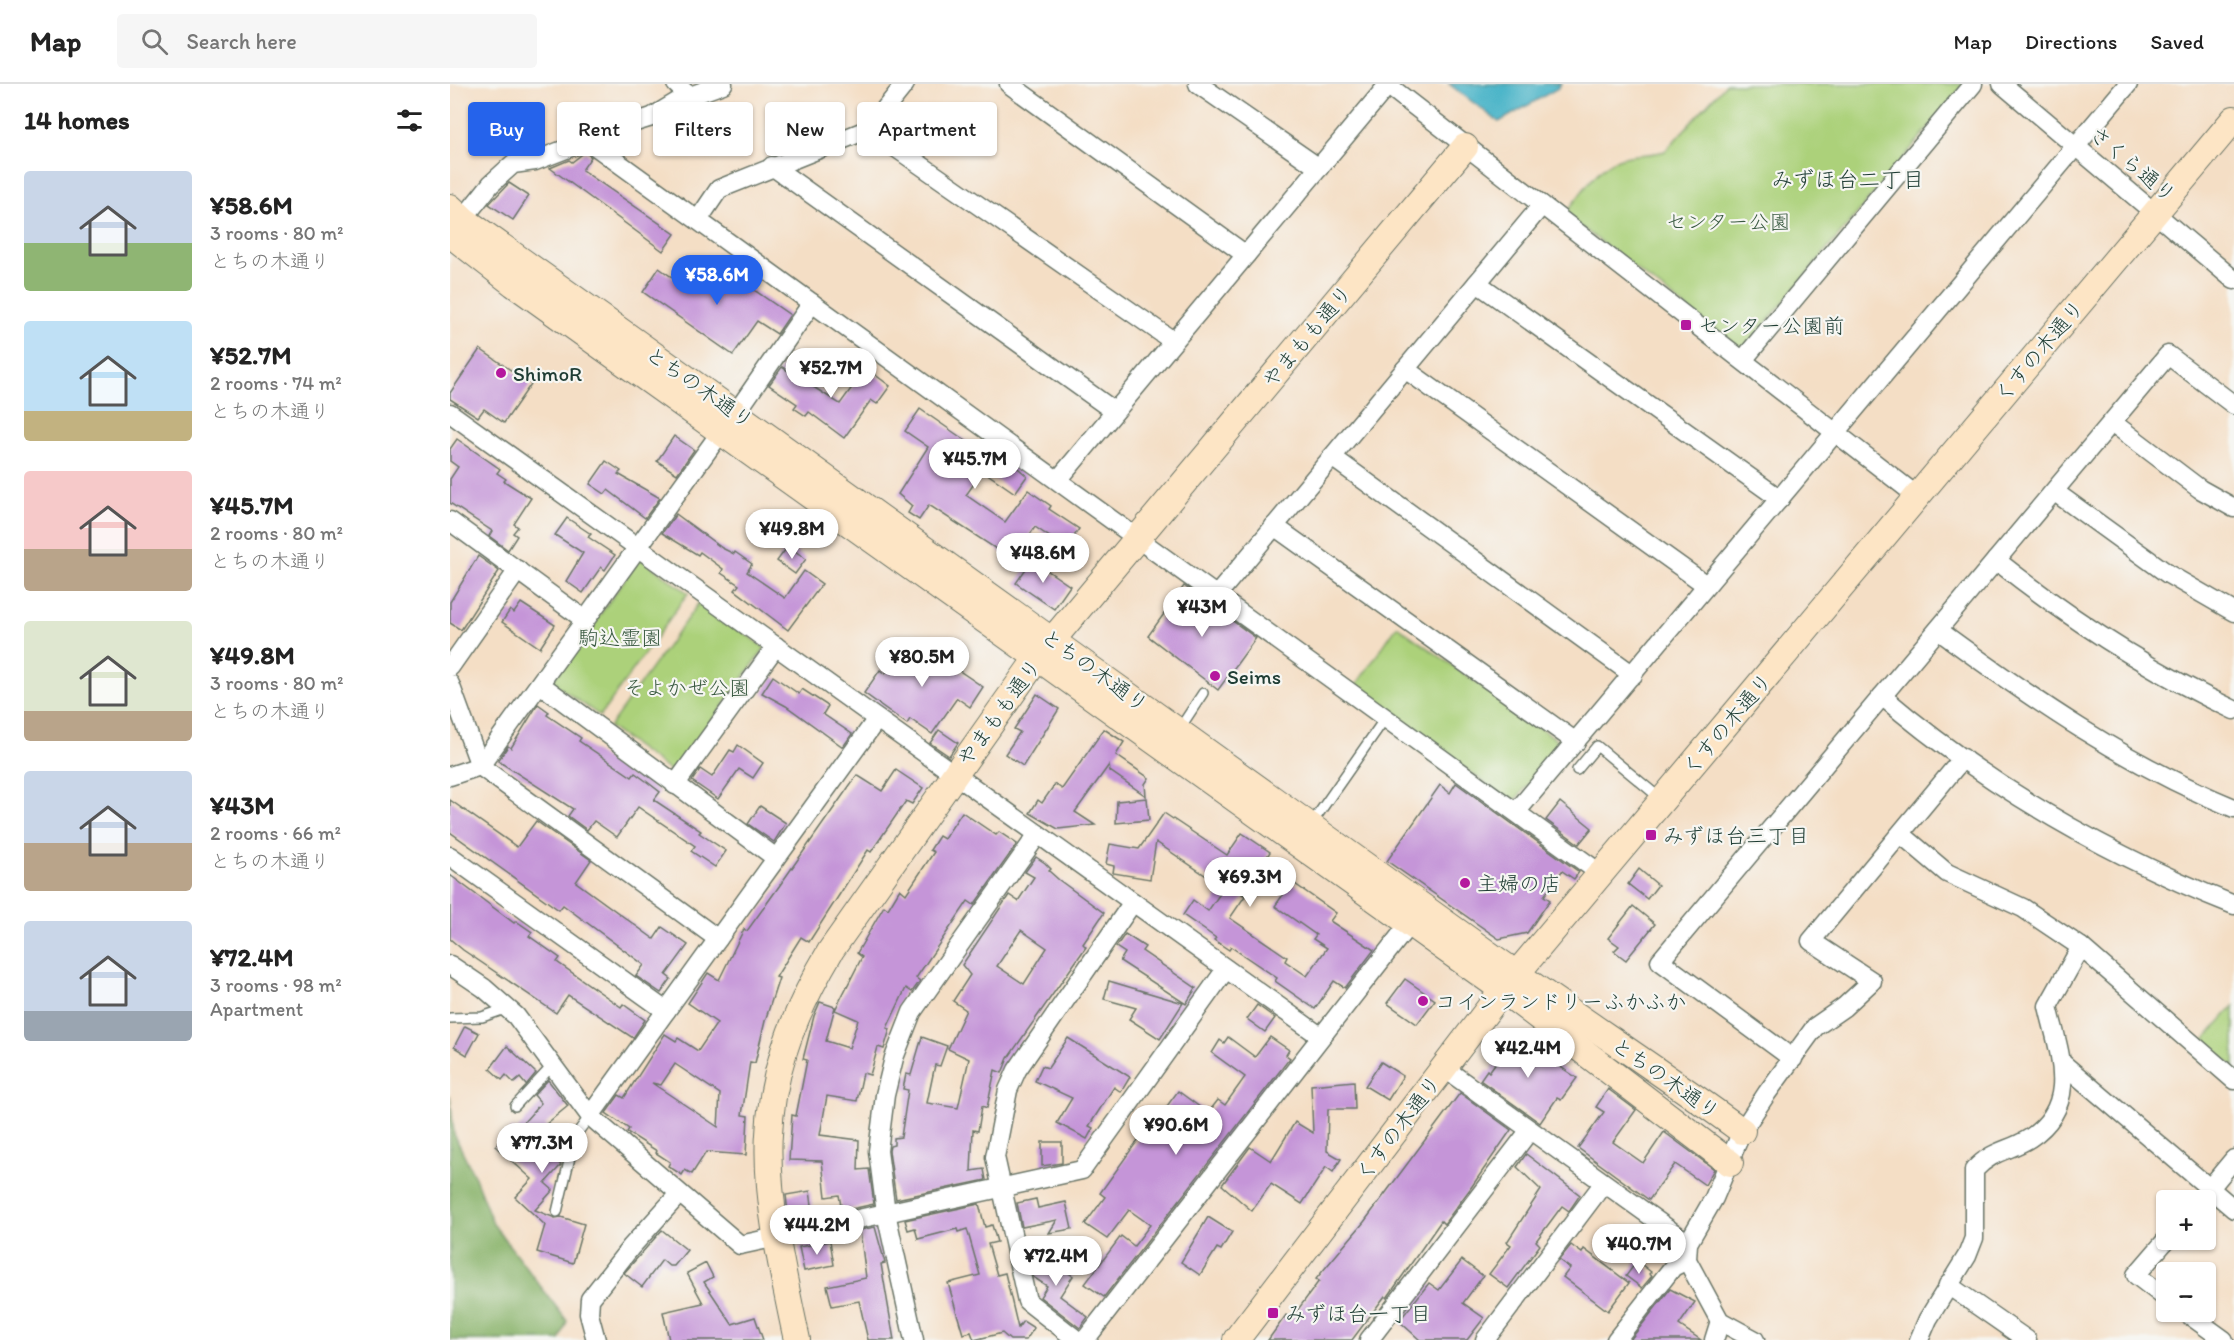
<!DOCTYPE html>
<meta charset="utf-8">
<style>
body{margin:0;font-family:Itim,"Klee One",sans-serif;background:#f6f6f6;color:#222;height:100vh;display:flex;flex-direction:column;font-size:22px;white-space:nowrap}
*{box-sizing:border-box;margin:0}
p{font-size:20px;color:#767676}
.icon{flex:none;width:33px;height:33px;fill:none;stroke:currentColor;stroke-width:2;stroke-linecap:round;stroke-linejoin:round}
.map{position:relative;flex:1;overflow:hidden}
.sheet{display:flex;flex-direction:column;background:#fff;width:450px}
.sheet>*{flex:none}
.top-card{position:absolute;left:18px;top:18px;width:570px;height:54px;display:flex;gap:12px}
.controls{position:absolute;left:1706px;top:1106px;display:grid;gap:12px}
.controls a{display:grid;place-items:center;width:60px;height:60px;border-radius:6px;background:#fff;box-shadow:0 2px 4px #0004;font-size:30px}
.price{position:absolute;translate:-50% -51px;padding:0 14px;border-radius:21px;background:#fff;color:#222;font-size:20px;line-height:39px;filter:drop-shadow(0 2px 3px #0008)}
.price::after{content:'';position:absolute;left:50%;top:36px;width:18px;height:14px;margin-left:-9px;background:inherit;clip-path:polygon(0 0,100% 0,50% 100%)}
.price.current{background:#2563eb;color:#fff}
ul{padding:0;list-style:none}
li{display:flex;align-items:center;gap:18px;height:150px;padding:0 24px}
li span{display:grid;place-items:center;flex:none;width:168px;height:120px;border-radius:6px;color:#555}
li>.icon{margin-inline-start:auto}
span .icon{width:72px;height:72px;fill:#fffc;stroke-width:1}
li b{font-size:26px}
h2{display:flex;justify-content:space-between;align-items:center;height:72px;padding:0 24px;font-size:26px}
.tag{padding:0 21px;border-radius:6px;background:#fff;box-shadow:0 2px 4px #0004;font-size:21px;line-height:54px}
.tag.current{background:#2563eb;color:#fff}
header{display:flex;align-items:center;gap:36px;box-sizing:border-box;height:84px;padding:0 30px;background:#fff;border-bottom:2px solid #e0e0e0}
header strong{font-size:28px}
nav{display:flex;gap:33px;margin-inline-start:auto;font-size:21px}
.search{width:420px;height:54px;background:#f6f6f6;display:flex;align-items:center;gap:15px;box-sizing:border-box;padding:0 21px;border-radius:6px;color:#767676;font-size:22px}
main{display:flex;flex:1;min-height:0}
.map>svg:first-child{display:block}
</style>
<header>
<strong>Map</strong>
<div class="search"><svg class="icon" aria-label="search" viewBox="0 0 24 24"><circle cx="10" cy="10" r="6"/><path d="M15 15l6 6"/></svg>Search here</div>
<nav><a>Map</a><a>Directions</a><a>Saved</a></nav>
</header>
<main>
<section class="sheet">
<h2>14 homes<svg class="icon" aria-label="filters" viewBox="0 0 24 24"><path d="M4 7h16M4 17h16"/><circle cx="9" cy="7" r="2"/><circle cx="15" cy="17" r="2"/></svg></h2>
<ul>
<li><span style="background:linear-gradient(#c9d6e8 60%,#8fb573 0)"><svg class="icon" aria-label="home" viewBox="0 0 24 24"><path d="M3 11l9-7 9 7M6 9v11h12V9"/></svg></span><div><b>¥58.6M</b><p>3 rooms · 80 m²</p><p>とちの木通り</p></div></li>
<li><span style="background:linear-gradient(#bfe0f5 75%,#c2b280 0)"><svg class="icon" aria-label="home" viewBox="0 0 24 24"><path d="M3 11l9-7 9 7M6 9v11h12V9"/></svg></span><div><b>¥52.7M</b><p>2 rooms · 74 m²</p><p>とちの木通り</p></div></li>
<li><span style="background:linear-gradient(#f6c9c9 65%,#b9a48a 0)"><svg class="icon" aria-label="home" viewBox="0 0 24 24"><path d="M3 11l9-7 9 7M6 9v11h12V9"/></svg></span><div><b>¥45.7M</b><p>2 rooms · 80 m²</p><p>とちの木通り</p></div></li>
<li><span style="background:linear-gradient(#dfe7d0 75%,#b9a48a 0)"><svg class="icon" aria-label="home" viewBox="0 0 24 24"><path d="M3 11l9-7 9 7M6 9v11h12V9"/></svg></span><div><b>¥49.8M</b><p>3 rooms · 80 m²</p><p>とちの木通り</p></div></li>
<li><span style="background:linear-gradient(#c9d6e8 60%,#b9a48a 0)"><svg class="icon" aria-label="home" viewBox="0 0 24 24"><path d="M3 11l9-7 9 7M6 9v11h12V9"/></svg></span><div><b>¥43M</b><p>2 rooms · 66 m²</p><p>とちの木通り</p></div></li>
<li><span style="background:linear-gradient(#c9d6e8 75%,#9aa5b1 0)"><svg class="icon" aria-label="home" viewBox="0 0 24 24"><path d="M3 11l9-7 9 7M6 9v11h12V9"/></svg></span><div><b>¥72.4M</b><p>3 rooms · 98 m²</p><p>Apartment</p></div></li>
</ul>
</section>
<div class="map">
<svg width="1784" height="1256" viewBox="0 0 1784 1256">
<rect width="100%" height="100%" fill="#f6f6f2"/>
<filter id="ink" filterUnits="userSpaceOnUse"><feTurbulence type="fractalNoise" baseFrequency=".0167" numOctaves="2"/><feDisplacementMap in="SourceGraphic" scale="12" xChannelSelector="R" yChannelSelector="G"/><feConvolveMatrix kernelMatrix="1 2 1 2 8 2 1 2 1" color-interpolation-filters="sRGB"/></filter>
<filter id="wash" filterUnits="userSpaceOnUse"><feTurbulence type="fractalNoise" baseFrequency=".008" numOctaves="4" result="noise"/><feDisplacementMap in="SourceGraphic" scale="24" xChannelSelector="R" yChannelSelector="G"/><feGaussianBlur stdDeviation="1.35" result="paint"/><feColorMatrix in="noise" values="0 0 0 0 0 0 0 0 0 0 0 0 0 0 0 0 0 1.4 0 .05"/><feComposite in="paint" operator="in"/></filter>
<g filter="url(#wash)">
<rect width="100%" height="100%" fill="#f4dec5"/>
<g fill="#acd17a" stroke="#668757" stroke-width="1.5">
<path d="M1276 0H1515L1296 263H1287L1121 135 1118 126C1131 110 1148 82 1168 75 1183 69 1200 72 1215 67Z"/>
<path d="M190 474 238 509 150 632 102 598Z"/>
<path d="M250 517 315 564 224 690 159 643Z"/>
<path d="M947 542 1113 660 1063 719 904 604Z"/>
<path d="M1784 922V983L1753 957Z"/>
</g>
<path fill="#89b36a" stroke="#54784f" stroke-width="1.5" d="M0 1011 4 1050 24 1091 43 1140 117 1237 110 1256H0Z"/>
<path fill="#4ab4c8" stroke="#34787e" stroke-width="1.5" d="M999 0H1111L1108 4 1049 38Z"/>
<g id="blocks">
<g fill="#c595d8" fill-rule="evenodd">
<path d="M135 68 141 73 132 86 225 150 213 167 100 84 119 76 122 78Z"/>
<path d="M59 99 79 112 63 136 39 120Z"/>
<path d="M264 178 340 231 327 250 307 237 283 271 193 208 209 184 243 208Z"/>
<path d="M30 265 81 300 54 339 34 325 28 333 0 315V309Z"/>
<path d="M332 283 390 320 416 284 440 302 427 320 421 316 394 354 359 328 356 332 344 324 347 320 319 301Z"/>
<path d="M470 325 548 379 553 371 577 392 565 409 533 387 516 411 555 438 578 406 601 422 599 425 629 445 616 464 585 443 563 476 479 421 469 436 458 429 462 422 448 410 478 363 455 347Z"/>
<path d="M224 352 244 366 227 390 207 377Z"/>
<path d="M7 355 50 385 47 389 56 395 54 397 81 414 64 440 68 443 63 449 67 452 58 466 39 452 42 447 0 419V395L8 383 0 377V365Z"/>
<path d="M156 377 171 387 168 390 210 414 195 434 158 406 155 410 140 400Z"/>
<path d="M226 430 272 464 284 470 285 468 302 480 297 488 335 514 354 487 372 500 338 546 285 506 289 501 271 489 273 485 250 468 248 471 212 449Z"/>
<path d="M117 434 141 450 138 453 165 471 155 486 151 483 133 509 116 497 133 469 105 451Z"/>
<path d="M338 462 356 475 345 490 327 477Z"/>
<path d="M28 472 49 487 11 546 0 539V518Z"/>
<path d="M582 476 620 502 604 525 566 499Z"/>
<path d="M734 502 806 554 768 606 698 552Z"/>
<path d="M71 519 105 541 90 564 52 538 60 526 64 529Z"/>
<path d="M457 558 474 570 477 565 533 603 520 623 507 614 482 650 460 635 457 640 414 609 430 586 435 590Z"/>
<path d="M323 592 349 610 352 605 378 622 373 630 402 650 393 663 336 622 312 609Z"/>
<path d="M587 610 609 625 573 682 555 670 570 648 564 645Z"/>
<path d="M88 620 99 628 97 631 131 654 129 657 182 693 185 689 196 697 210 708 204 716 251 747 249 749 276 767 265 783 241 767 245 762 188 723 167 753 144 737 137 746 118 732 123 725 48 677 58 662 61 664Z"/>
<path d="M654 645 674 658 666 671 699 694 695 700 696 712 660 687 659 681 625 728 645 741 608 745 580 729 588 716 592 719 605 700 612 705Z"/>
<path d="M489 646 508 659 499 672 480 659Z"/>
<path d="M288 661 313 679 303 694 289 685 268 715 242 697 250 685 262 693 280 666 284 668Z"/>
<path d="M446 686 473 704 462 720 456 717 421 768 418 766 359 858 351 853 326 893 329 894 315 937 305 979 300 978 292 1031 298 1032 296 1071 256 1068 242 1090 235 1086 232 1091 218 1082 220 1078 206 1069 207 1067 177 1048 179 1045 156 1029 169 1011 174 1014 215 950 226 957 228 954 248 967 267 939 238 919 258 889 269 896 294 845 297 847 330 801 407 691 432 707ZM225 980 270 1010 268 1043 202 999 211 1001Z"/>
<path d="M1006 699 1129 788 1124 795 1112 787 1094 812 1100 816 1077 849 1049 855 937 777 990 701 1000 709Z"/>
<path d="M697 714 699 736 666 739 667 717Z"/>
<path d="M0 716 67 763 86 737 141 776 126 798 204 855 212 843 238 861 216 891 221 895 211 909 186 892 194 881 113 821 109 826 0 748Z"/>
<path d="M1110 718 1142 744 1129 760 1096 736Z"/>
<path d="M310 722 336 739 324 758 298 740Z"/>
<path d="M512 728 546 751 549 748 567 760 524 821 518 817 466 894 470 897 462 908 456 904 437 944 440 945 434 965 428 963 420 991 413 989 407 1017 377 1012 370 1051 409 1056 408 1086 419 1085 424 1120 392 1127 389 1111 376 1113 372 1077 339 1076 342 1031 346 1032 357 976 353 975 364 932 370 918 385 923 376 957 399 964 408 936 385 926 412 873 407 869 434 822 438 825 450 805 456 810 484 768 480 766 489 752 494 755Z"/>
<path d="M714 729 777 771 792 749 820 768 792 810 795 812 780 834 837 873 835 877 857 892 877 864 863 855 866 851 825 822 842 798 886 829 880 837 924 866 895 904 884 897 865 925 825 897 827 894 781 863 779 866 764 856 766 854 733 831 743 816 758 827 774 804 706 758 700 795 663 789 664 782 656 780 660 760 689 765Z"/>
<path d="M586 773 595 779 601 785 599 787 609 796 654 829 633 860 636 863 558 974 552 989 545 986 537 1024 532 1022 528 1047 523 1046 521 1087 534 1085 536 1096 446 1115 439 1067 440 1062 444 1061V1054L451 1053 458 1006 453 1005 456 990 461 991 472 953 497 962 490 982 485 981 477 1019 508 1024 519 975 498 965 516 926 503 917 520 891 512 881 559 811 568 817 584 793 575 788ZM571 846 597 864 574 900 547 882Z"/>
<path d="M1189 785 1208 801 1197 815 1178 800Z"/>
<path d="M0 791 64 839 66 837 82 848 79 852 110 874 107 878 171 923 173 920 195 936 183 954 118 911 106 929 13 866 0 855Z"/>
<path d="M1183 822 1205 840 1176 876 1164 867 1169 862 1158 854Z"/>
<path d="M675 850 695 863 692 867 746 904 736 920 670 877 675 869 666 863Z"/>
<path d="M955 895 985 916 967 940 937 919Z"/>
<path d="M659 897 733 919 710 955 679 935 686 924 654 915Z"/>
<path d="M807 921 825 934 815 948 797 935Z"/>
<path d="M15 942 29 949 17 971 4 963Z"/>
<path d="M1067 949 1078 957 1076 960 1127 994 1111 1016 1107 1014 1090 1039 1030 996 1037 986 1039 988Z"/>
<path d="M778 953 805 973 820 953 839 966 836 971 840 974 654 1213 635 1200 671 1152 684 1162 700 1141 679 1126 657 1155 635 1140 655 1113 650 1109 706 1031 709 1033 728 1007 758 1029 768 1016 775 1021 795 993 762 969 770 956 774 959Z"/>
<path d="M618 954 680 993 671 1008 664 1003 639 1042 643 1044 637 1055 607 1039 622 1014 585 997 592 982 598 984Z"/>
<path d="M57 962 86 989 76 1001 70 994 64 999 56 991 52 996 40 985Z"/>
<path d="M931 978 953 992 938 1016 915 1002Z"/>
<path d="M98 996 118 1022 95 1041 102 1048 89 1062 111 1081 95 1099 103 1106 85 1126 105 1134 111 1133 134 1140 123 1179 87 1168 95 1141 65 1113 82 1095 45 1062 62 1044 66 1047 91 1019 84 1011Z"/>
<path d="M904 997 905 1025H878L877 1067 891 1075 883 1088 876 1083 852 1120 821 1100 802 1127 772 1101 800 1063 821 1077 845 1038 863 1049 861 1001Z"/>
<path d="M1158 1005 1186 1026 1163 1058 1193 1079 1214 1048 1264 1085 1255 1101 1225 1080 1199 1116 1128 1064 1154 1028 1146 1023Z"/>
<path d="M1010 1009 1061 1046 1020 1105 994 1140 991 1137 937 1214 935 1212 902 1256H818L836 1231 841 1235 869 1197 866 1195 914 1138Z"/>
<path d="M592 1058H612V1079L592 1082Z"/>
<path d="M1076 1070 1130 1111 1119 1127 1112 1122 1086 1157 1090 1161 1058 1204 1039 1190 1061 1161 1057 1158 1091 1106 1067 1083Z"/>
<path d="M360 1107 363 1128 358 1129 359 1134 339 1138 336 1111Z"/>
<path d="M586 1115 588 1124 616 1118 622 1145 599 1149 607 1136 572 1143 567 1119Z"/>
<path d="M529 1120 535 1143 542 1141 547 1158 538 1160 547 1191 555 1189 568 1244 573 1237 584 1244 576 1256H560L552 1249 524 1256 521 1248 513 1250 498 1199 530 1191 517 1145 508 1148 507 1145 468 1155 465 1144 458 1146 455 1136Z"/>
<path d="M758 1133 782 1148 771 1166 767 1164 750 1191 731 1178Z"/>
<path d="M425 1143 435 1179 431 1180 444 1256H418L409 1217 382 1222 377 1202 416 1194 410 1146Z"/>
<path d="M212 1146 237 1166 224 1182H219L212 1176 192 1203 174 1189Z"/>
<path d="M380 1157 384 1181 354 1187 349 1163Z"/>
<path d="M1121 1161 1132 1169 1134 1165 1179 1199 1158 1227 1113 1193 1120 1184 1109 1176Z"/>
<path d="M586 1167 623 1192 610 1212 638 1233 630 1244 590 1213 597 1202 583 1193 580 1177Z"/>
<path d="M1012 1176 1033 1192 1013 1219 1034 1234 1017 1256H970L949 1237 979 1199 989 1206Z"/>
<path d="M1187 1177 1201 1188 1199 1190 1202 1192 1192 1204 1176 1192Z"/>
<path d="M256 1179 263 1193 254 1198 282 1240 305 1233 313 1256H219L213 1228 253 1219 237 1189Z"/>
<path d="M1220 1205 1245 1218 1229 1241 1251 1256H1180Z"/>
</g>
</g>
</g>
<g filter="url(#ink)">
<use href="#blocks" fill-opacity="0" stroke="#6a7567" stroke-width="1.5"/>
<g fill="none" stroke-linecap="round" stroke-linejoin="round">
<defs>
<g id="lane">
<path d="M730 644 753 609"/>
<path d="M1127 686 1147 662 1211 715"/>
<path d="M862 739 936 633"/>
<path d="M0 934 32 933 58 924"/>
<path d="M65 1022 103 981"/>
<path d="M107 1128 125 1052 140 1032"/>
</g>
<g id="street">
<path d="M226 0 239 12"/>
<path d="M559 0 796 171"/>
<path d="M748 0 869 84"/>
<path d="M936 0 1467 412"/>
<path d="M1552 0 1784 196"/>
<path d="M419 45 723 257"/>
<path d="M134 54 1151 790"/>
<path d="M322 82 664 327"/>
<path d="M13 135 41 100 63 80 85 77 126 61 134 54 202 33 232 15 273 0"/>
<path d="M248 136 269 105 419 45 455 0"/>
<path d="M1027 199 1330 415"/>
<path d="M1293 276 1523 0"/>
<path d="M955 285 1256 501"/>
<path d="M0 329 870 952"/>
<path d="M286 329 362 219"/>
<path d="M1663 339 1750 405 1784 424"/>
<path d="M882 373 1183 591"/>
<path d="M608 396 938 1"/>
<path d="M1605 408 1718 490 1784 528"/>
<path d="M0 437 135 536"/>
<path d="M824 442 1126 658"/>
<path d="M1546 476C1620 535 1698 586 1784 626"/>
<path d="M767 511 1092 121"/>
<path d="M1488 546C1582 615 1676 680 1784 724"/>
<path d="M0 583 68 486"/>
<path d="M0 600 30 682 268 855"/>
<path d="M90 600 326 774"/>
<path d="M1432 612C1536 701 1656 770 1784 821"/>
<path d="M0 692 30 682 271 348"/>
<path d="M225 701 326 562"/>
<path d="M1067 727 1678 0"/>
<path d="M1451 750 1497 789 1573 824 1631 863 1784 996"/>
<path d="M0 772 216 927"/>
<path d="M0 881 34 904 66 932 140 1032 290 1161 632 1086 776 885"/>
<path d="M1343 975 1210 877 1718 271 1784 321"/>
<path d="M1611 978 1784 1125"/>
<path d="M994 984 1238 1159"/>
<path d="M140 1032 427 635"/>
<path d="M1750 1116 1784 1075"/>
<path d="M1498 1201 1577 1256"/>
<path d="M1716 1214 1686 1191 1717 1155"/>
<path d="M1734 1227 1774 1256"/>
<path d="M146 1256 139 1230 140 1215 181 1163 229 1110"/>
<path d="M464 1256 436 1129 428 1067 435 1011 444 974 462 928 588 750"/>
<path d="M627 1256 577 1217 545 1073 558 1006 567 986 683 818"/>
<path d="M635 1256 960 839"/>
<path d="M919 1256 1080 1046"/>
<path d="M1035 1256 1153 1100"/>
<path d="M1166 1256 1223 1183 1237 1176"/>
<path d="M1264 1256 1270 1237"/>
<path d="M1305 1256 1270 1237 1237 1176 1238 1159 1264 1114 1292 1047 1317 1009 1365 943 1394 923 1422 897 1361 857 1513 674"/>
<path d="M1469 1256 1478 1235 1517 1172 1524 1154V1086C1544 1065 1558 1068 1580 1054 1631 1020 1609 970 1598 922L1631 863"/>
</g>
<g id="secondary">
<path d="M0 123 13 135C356 379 698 624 1040 871 1123 931 1209 986 1292 1047"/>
<path d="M0 150 64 200 1053 906 1280 1079"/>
<path d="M347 1256C313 1098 294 1012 381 866L588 573 1015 63"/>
<path d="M786 1256 1053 906 1784 35"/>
</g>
</defs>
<use href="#lane" stroke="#6a7567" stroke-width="12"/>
<use href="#street" stroke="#6a7567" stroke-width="21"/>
<use href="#secondary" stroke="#6a7567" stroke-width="28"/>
<use href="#lane" stroke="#fff" stroke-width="9"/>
<use href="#street" stroke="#fff" stroke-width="18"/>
<use href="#secondary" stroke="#fde5c5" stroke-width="26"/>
</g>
</g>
<g fill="#b5179e" stroke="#f6f6f2" stroke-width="2">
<rect x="1230" y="235" width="12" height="12" rx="3"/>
<circle cx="51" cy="289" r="6"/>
<circle cx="765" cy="592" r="6"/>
<rect x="1195" y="745" width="12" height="12" rx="3"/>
<circle cx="1015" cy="799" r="6"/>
<circle cx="973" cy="917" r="6"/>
<rect x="817" y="1223" width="12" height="12" rx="3"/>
</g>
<g text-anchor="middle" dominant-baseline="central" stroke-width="4.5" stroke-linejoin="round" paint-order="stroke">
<g font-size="21" fill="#1f3d34" stroke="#f6f6f2">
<text transform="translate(1683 80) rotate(40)">さくら通り</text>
<text transform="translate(857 252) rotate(-50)">やまもも通り</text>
<text transform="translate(1589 267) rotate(-50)">くすの木通り</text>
<text transform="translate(250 303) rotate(35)">とちの木通り</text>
<text transform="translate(645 586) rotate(36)">とちの木通り</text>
<text transform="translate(549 628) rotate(-54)">やまもも通り</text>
<text transform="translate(1277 640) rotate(-50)">くすの木通り</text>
<text transform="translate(1216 994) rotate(35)">とちの木通り</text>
<text transform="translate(948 1044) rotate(-53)">くすの木通り</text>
</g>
<g font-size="21" fill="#3b5b42" stroke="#f6f6f2">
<text x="1278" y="137">センター公園</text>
<text x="170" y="553">駒込霊園</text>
<text x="237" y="603">そよかぜ公園</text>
</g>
<g font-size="21" fill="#1f3d34" stroke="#f6f6f2" text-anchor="start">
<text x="1248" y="241">センター公園前</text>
<text x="63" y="289">ShimoR</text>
<text x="777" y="592">Seims</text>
<text x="1213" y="751">みずほ台三丁目</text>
<text x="1027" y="799">主婦の店</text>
<text x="985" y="917">コインランドリーふかふか</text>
<text x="835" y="1229">みずほ台一丁目</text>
</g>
<g font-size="22" fill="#1f3d34" stroke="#f6f6f2">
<text x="1398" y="95">みずほ台二丁目</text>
</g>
</g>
</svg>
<div class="controls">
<a>+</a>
<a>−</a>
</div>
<b class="price current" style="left:267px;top:222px">¥58.6M</b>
<b class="price" style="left:381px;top:315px">¥52.7M</b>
<b class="price" style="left:525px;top:406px">¥45.7M</b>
<b class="price" style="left:342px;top:476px">¥49.8M</b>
<b class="price" style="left:593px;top:500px">¥48.6M</b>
<b class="price" style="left:752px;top:554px">¥43M</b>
<b class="price" style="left:472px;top:604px">¥80.5M</b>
<b class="price" style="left:800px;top:824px">¥69.3M</b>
<b class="price" style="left:1078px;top:995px">¥42.4M</b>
<b class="price" style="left:726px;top:1072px">¥90.6M</b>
<b class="price" style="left:92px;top:1090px">¥77.3M</b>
<b class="price" style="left:367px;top:1172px">¥44.2M</b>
<b class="price" style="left:1189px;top:1191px">¥40.7M</b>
<b class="price" style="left:606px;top:1203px">¥72.4M</b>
<div class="top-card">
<a class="tag current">Buy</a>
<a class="tag">Rent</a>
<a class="tag">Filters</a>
<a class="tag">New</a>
<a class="tag">Apartment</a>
</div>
</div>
</main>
